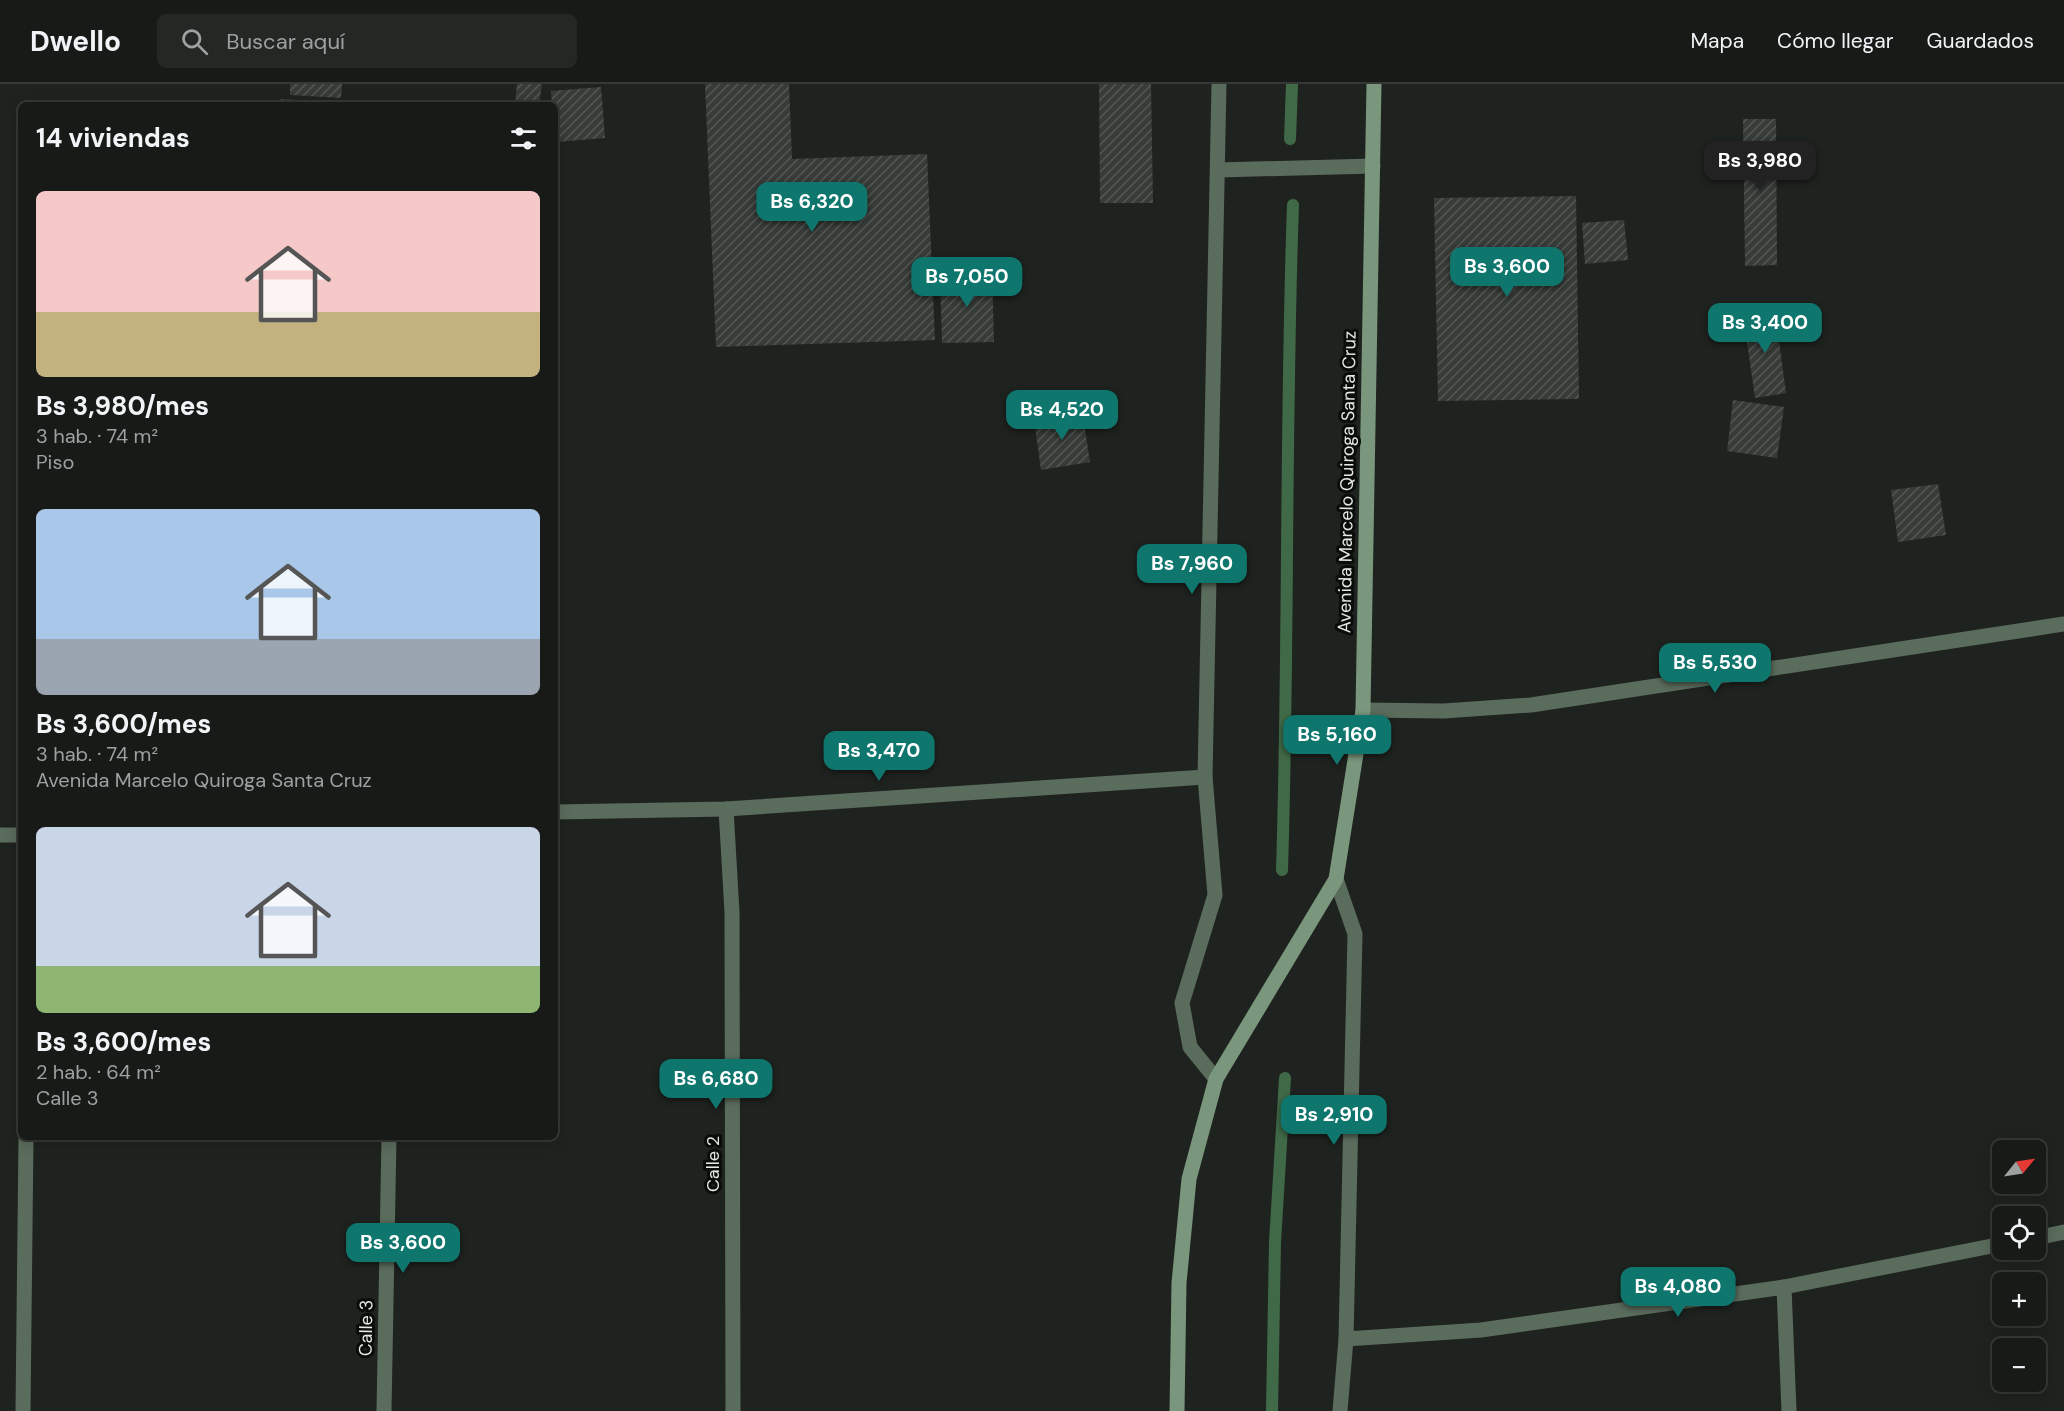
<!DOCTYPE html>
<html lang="es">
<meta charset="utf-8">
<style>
body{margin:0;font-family:"DM Sans",sans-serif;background:#242724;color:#f1f3f6;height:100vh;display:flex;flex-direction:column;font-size:22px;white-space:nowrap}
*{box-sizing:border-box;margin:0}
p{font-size:20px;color:#9ea1a1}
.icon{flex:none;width:33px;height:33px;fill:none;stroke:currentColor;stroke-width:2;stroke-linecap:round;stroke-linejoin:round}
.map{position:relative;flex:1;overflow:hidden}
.panel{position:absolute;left:18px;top:18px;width:540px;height:1038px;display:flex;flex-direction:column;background:#171a17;border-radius:9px;box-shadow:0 3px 15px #0003,0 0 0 2px #363836}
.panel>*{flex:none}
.needle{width:39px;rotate:60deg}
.fabs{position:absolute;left:1992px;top:1056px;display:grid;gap:12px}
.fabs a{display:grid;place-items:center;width:54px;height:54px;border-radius:9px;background:#171a17;box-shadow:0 3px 15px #0003,0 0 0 2px #363836;font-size:30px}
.price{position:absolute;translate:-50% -51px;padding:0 14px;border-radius:12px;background:#0f766e;color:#fff;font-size:20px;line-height:39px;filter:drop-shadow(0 2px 3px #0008)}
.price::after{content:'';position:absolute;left:50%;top:36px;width:18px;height:14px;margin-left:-9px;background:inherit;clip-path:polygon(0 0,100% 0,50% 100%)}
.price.on{background:#222;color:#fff}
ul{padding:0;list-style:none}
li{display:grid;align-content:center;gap:12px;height:318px;padding:0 18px}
li span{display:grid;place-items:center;height:186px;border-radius:9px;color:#555}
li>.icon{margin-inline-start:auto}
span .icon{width:108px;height:108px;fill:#fffc;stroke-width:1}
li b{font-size:26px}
h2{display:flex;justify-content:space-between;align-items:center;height:72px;padding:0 18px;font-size:26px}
header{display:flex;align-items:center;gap:36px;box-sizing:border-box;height:84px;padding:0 30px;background:#171a17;border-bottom:2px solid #363836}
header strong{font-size:28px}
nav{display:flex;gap:33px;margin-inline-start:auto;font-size:21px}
.search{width:420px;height:54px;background:#242724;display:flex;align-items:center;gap:15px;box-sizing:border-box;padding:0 21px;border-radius:9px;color:#9ea1a1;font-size:22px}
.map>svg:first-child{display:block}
</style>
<header>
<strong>Dwello</strong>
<div class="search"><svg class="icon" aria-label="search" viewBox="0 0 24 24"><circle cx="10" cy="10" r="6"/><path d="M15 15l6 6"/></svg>Buscar aquí</div>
<nav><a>Mapa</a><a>Cómo llegar</a><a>Guardados</a></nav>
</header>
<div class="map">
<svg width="2064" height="1327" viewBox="0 0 2064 1327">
<defs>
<pattern id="building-hatch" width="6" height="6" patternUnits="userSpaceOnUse" patternTransform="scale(1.5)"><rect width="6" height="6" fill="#373c38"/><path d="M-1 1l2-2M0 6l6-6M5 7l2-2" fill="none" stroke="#545855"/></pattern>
</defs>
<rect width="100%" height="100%" fill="#1f231f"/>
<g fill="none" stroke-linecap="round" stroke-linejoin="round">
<g stroke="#406a47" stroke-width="12">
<path d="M1290 55 1292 0"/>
<path d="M1282 786C1289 564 1285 343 1293 121"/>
<path d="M1272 1327 1275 1158 1285 994"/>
</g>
</g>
<g fill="url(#building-hatch)">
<path d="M290 0H342L341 14 290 11Z"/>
<path d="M517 0H542L539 21H515Z"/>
<path d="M705 0H789L792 75 927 70 935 256 716 263Z"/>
<path d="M1099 0H1151L1153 119H1100Z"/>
<path d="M601 3 605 54 556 58 555 21H552L551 7Z"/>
<path d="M281 15 344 19V21H281Z"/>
<path d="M1743 35H1776L1777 181 1745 182Z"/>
<path d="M1576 112 1579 315 1438 317 1434 114Z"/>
<path d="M1624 136 1628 176 1585 180 1582 139Z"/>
<path d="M992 189 994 258 942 259 940 191Z"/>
<path d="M1775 226 1786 309 1755 314 1743 230Z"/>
<path d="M1733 316 1784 323 1777 374 1727 367Z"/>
<path d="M1082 327 1090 378 1041 386 1034 335Z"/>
<path d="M1938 400 1946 451 1898 458 1891 406Z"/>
</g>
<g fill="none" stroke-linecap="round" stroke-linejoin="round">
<g stroke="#5a6c5c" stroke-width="15">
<path d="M1218 86 1373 82"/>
<path d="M1363 626 1444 627 1531 621 2064 540"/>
<path d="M726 725 732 828 733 1327"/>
<path d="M555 728 726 725 1205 693"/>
<path d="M0 751H21"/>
<path d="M1336 795 1355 850 1346 1255 1340 1327"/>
<path d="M1216 995 1190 963 1182 919 1215 811 1205 693 1219 0"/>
<path d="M2036 1154 2064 1148"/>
<path d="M1784 1203 1789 1327"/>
<path d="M1346 1255 1481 1246 1784 1203 2002 1160"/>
<path d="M23 1327 26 1053"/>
<path d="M384 1327 389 1053"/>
</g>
<path stroke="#7a977d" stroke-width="15" d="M1177 1327 1179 1199 1189 1095 1216 995 1336 795 1363 626 1374 0"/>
</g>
<g text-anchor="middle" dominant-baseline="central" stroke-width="6" stroke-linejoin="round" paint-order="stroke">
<g font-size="18" fill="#e5e8e5" stroke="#0a0c0a">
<text transform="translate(1347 398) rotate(-89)">Avenida Marcelo Quiroga Santa Cruz</text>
<text transform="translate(713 1080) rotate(-90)">Calle 2</text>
<text transform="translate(366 1244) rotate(-89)">Calle 3</text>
</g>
</g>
</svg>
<div class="fabs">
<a><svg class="needle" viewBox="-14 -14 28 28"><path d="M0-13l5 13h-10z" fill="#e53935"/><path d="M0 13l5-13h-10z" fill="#9ea1a1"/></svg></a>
<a><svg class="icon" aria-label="locate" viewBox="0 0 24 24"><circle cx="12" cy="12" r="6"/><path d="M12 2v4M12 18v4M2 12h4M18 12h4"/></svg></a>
<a>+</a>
<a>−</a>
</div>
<b class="price on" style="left:1760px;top:108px">Bs 3,980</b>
<b class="price" style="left:812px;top:149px">Bs 6,320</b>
<b class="price" style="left:1507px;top:214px">Bs 3,600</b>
<b class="price" style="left:967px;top:224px">Bs 7,050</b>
<b class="price" style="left:1765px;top:270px">Bs 3,400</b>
<b class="price" style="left:1062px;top:357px">Bs 4,520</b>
<b class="price" style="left:1192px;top:511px">Bs 7,960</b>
<b class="price" style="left:1715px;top:610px">Bs 5,530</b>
<b class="price" style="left:1337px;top:682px">Bs 5,160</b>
<b class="price" style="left:879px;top:698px">Bs 3,470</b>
<b class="price" style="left:716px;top:1026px">Bs 6,680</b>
<b class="price" style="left:1334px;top:1062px">Bs 2,910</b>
<b class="price" style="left:403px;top:1190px">Bs 3,600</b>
<b class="price" style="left:1678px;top:1234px">Bs 4,080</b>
<section class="panel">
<h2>14 viviendas<svg class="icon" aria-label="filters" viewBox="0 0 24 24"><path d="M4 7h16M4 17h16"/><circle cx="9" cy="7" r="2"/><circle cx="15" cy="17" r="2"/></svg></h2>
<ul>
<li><span style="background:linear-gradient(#f6c9c9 65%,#c2b280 0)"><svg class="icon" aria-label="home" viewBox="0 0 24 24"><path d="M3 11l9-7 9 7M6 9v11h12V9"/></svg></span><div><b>Bs 3,980/mes</b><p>3 hab. · 74 m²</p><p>Piso</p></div></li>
<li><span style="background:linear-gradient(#a9c7e8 70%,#9aa5b1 0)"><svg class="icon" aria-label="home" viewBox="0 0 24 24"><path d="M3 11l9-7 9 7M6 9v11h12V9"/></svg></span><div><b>Bs 3,600/mes</b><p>3 hab. · 74 m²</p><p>Avenida Marcelo Quiroga Santa Cruz</p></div></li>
<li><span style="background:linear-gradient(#c9d6e8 75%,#8fb573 0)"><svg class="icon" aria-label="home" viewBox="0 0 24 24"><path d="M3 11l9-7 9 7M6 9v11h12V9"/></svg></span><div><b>Bs 3,600/mes</b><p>2 hab. · 64 m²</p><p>Calle 3</p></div></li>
</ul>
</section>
</div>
